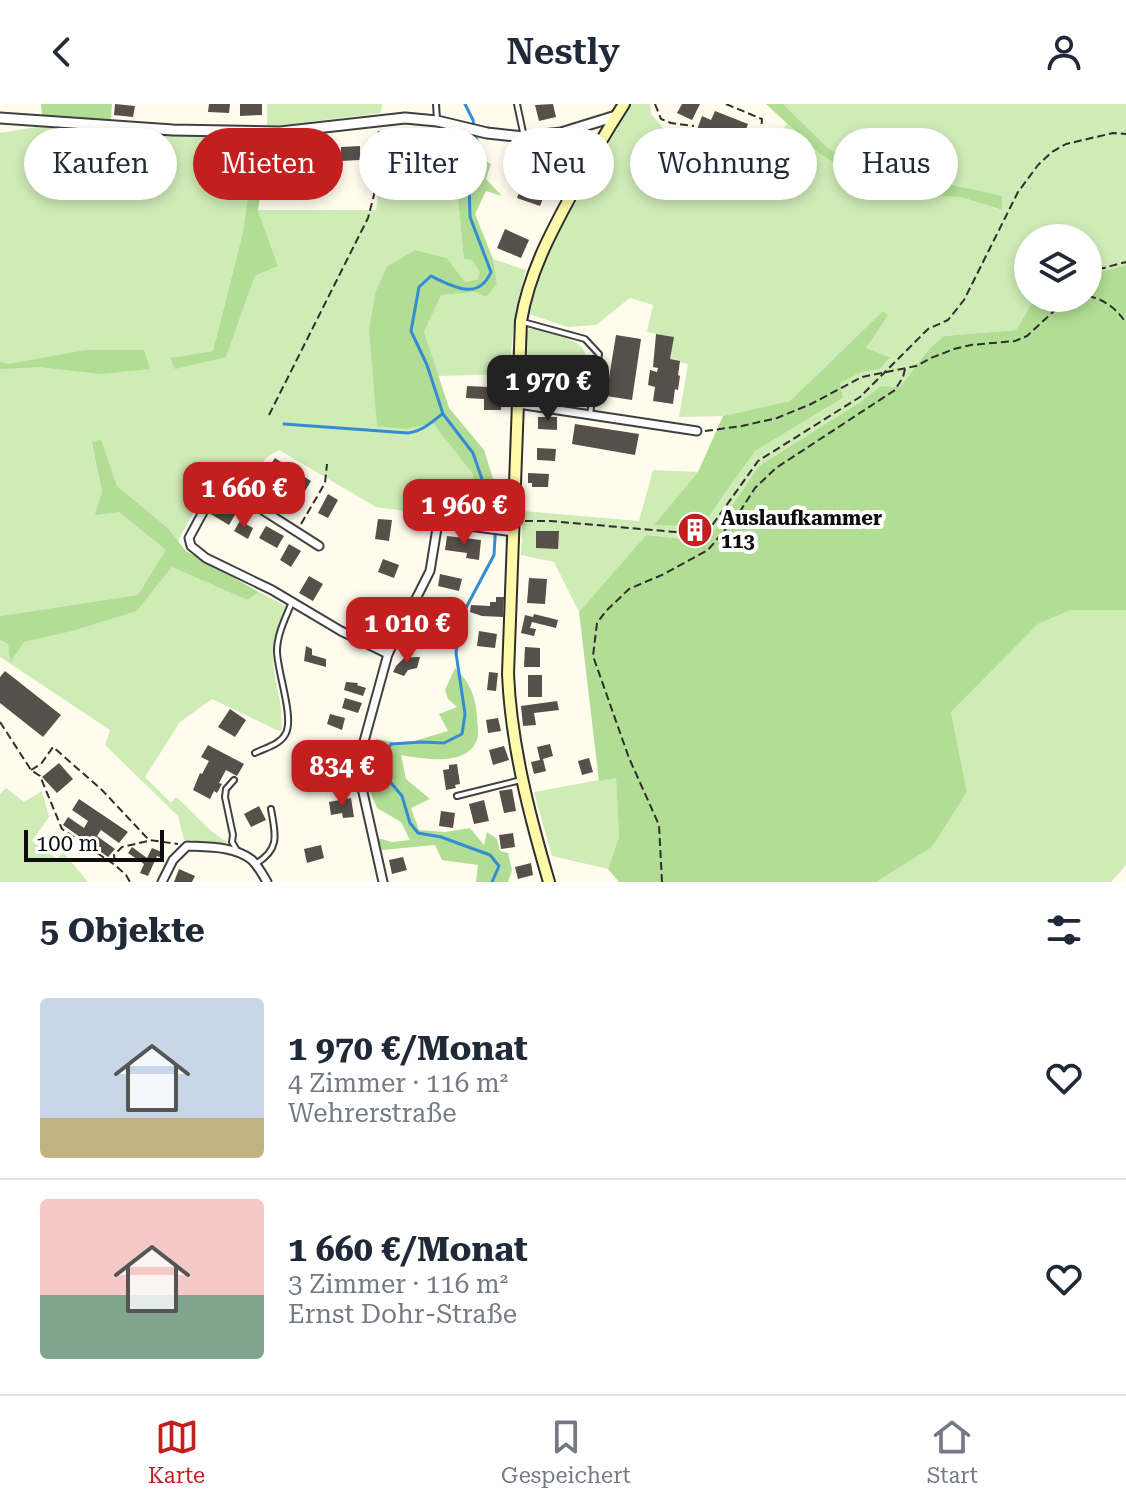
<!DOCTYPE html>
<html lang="de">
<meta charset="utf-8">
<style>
body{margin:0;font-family:"Roboto Serif",serif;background:#f6f6f7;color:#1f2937;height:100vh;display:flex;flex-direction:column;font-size:30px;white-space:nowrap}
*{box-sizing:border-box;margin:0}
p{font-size:26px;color:#747a83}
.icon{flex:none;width:44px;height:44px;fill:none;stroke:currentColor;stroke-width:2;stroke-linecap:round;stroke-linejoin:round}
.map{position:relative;height:778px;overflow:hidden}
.drawer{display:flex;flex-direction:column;background:#fff;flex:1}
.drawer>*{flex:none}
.banner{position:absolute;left:24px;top:24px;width:1078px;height:72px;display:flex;gap:16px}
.tools{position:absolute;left:1014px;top:120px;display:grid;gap:16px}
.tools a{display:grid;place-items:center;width:88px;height:88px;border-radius:50%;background:#fff;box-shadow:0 4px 12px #0003;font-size:40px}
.scale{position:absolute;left:24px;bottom:20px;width:140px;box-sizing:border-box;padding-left:8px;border:4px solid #0d0d0d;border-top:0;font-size:22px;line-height:28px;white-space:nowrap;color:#0d0d0d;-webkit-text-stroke:6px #fff;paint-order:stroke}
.price{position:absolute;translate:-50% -68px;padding:0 18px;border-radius:16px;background:#c31f1f;color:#fff;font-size:26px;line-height:52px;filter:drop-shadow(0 2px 4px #0008)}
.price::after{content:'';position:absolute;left:50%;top:48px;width:24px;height:18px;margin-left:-12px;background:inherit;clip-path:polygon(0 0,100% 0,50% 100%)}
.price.selected{background:#222;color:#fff}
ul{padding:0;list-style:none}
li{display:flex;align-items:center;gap:24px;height:200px;padding:0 40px}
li+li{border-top:2px solid #e0e1e3}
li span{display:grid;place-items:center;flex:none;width:224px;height:160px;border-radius:8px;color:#555}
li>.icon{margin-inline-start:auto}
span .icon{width:96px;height:96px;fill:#fffc;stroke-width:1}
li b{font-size:34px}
h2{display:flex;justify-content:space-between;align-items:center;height:96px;padding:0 40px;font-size:34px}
.tag{padding:0 28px;border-radius:36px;background:#fff;box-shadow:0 4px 12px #0003;font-size:28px;line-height:72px}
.tag.selected{background:#c31f1f;color:#fff}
header{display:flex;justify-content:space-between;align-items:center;height:104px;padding:0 40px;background:#fff;font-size:36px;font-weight:600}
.tabs{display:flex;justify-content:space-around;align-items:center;height:112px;border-top:2px solid #e0e1e3;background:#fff;font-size:22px;color:#747a83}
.tabs a{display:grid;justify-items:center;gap:4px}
.tabs .selected{color:#c31f1f}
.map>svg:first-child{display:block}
</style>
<header><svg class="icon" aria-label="back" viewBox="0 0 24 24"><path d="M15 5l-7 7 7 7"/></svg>Nestly<svg class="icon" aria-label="person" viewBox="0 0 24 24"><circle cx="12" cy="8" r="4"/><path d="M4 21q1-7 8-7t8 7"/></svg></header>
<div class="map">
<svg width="1126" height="778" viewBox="0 0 1126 778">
<rect width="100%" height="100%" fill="#fffcee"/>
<g fill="#cfebb6">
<path d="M267 0H382L381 9 267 23Z"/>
<path d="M631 0H650L651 10 685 49 758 54 787 20 820 50 878 86 964 94 1001 106 1002 93 952 81 912 80 878 73 828 44 783 0H1126V161L1099 168 1088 176V134H1045L1042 131 1039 134H1028V194H1035L1016 226 944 232 929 245 900 283 881 282 859 299 759 362 719 421 704 434 694 436 646 431 579 508 554 458 521 451 523 407 639 417 653 366 698 368 655 420 707 415 755 347 843 294 840 279 862 268 880 265 890 255 866 244 887 211 883 207 790 297 723 312 679 313 688 260 670 255 673 233 647 228 653 201 630 194 596 221 568 223 529 210 539 171 556 133Z"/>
<path d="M36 23 256 35 243 128 213 247 171 254 226 253 255 172 278 162 258 106H376L381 73 438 78 457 84 464 155H472L480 168 477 177 465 178 447 154 415 146 407 325 433 318 472 369 487 418 376 403 279 346 266 354 246 384 214 371 178 437 168 424 117 382 101 335 92 340 102 388 119 408 167 446 138 491 0 512V29Z"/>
<path d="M493 155 526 166C516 200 511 234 510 270L438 272 424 228 440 191 476 188 486 193 497 180Z"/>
<path d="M529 225H536C592 242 591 238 581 296L524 285 525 236Z"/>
<path d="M172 463 247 496 259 488 286 502C282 515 274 531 273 545 271 573 285 599 281 628L212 595 180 618 145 673 171 699 176 693C194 708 208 728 229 739L184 736 178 712 105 641 110 626 0 553V536L8 540 10 556 24 538 73 527 137 507Z"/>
<path d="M1071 506H1126V761L1111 778H876L932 743 967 688 951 608 1038 520Z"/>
<path d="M616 673 619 733 608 765 552 752 534 688Z"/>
<path d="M6 684 24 698 42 687 49 713 32 737 57 755 63 748 88 778H0V690Z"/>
</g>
<g fill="#b1dd94">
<path d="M41 0H112L111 17 42 12Z"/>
<path d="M766 0H783L828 44 878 73 912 80 952 81 1002 92V106L964 94 878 86 820 50Z"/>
<path d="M256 35 268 37 258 106 278 162 255 172 226 253 175 265 170 254 213 247 243 128Z"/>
<path d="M471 47 491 60 486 75 502 92 486 87 475 110 493 155 497 180 486 193 476 188 441 191 424 228 449 304 484 346 504 409 484 406 472 369 433 319 407 325 377 322 369 225 376 187 387 163 415 146 447 154 465 178 477 176 480 168 472 156 464 155 457 85 438 78 456 75Z"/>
<path d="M1126 161V506H1071L1038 520 951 608 967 688 932 743 876 778H619L608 765 619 733 616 674 599 677 579 508 646 431 694 436 704 434 719 421 759 362 859 299 881 282 900 283 929 245 944 232 1016 226 1035 194H1088V176L1099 168Z"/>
<path d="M883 207 888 211 866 244 890 254 880 265 862 268 840 279 843 294 755 347 707 415 683 422 654 421 698 368 723 312 790 297Z"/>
<path d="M86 246H144L150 265 100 270 40 263 0 265V258L9 260Z"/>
<path d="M101 335 117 382 168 424 186 447 259 488 247 496 172 463 137 507 73 527 24 538 10 558 8 540 0 536V512L138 491 166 446 119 408 95 411 102 388 92 339Z"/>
<path d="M455 564C470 578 476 593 477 613 477 619 479 627 478 632 471 664 424 655 401 651L406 675 430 695 411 704 419 726 445 728 470 724 484 741 487 728 497 735 500 747 508 749 512 766 508 778H476L478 761 442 756 435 741 382 746 378 734 392 738 410 736 401 718 377 704 364 673 376 635 404 640 448 627 439 610 457 603 448 595 445 586Z"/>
</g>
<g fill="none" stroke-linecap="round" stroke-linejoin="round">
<g stroke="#348cd3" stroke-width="3">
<path d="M465 0 473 16 477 38 469 77 470 113 491 168C478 198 452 182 431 172L419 183 411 227 427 261 443 310 473 349 496 416 494 451 460 515 456 549 465 610 462 630 444 639 421 638 391 640 377 662 402 692 410 719 418 729 441 733 490 751 499 762 492 778"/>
<path d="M284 320 408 329C422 327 431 319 442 310"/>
</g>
</g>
<g fill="#574f49">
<path d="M115 0 135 2 133 13 114 11Z"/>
<path d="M209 0H230L229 9 208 8Z"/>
<path d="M240 0H262V11L240 12Z"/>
<path d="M553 0 556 13 539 17 535 1Z"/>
<path d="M682 0H700L692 16 677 9Z"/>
<path d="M715 7 748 20 737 50 694 34 702 12 711 16Z"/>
<path d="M430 26 453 30 449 52 426 47Z"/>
<path d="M391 27 410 29 408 45 390 43Z"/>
<path d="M333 40V49L327 50V60L310 61 309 51H306V44H322V41Z"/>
<path d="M360 42V56L341 57V43Z"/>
<rect x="270" y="45" width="21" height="16"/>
<path d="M558 61 571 66 563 86 527 74 530 66 552 74Z"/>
<path d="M523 78 546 87 540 102 517 94Z"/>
<path d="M505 125 529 136 521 154 497 144Z"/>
<path d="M656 230 674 233 670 255 680 257 678 271 680 272 678 286 675 285 673 300 653 297 655 283 648 281 650 266 657 268 658 264 653 263Z"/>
<path d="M616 231 641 235 632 296 600 291 603 273 609 274Z"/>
<path d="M467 282 489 283 488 292 502 293 501 306H484V295L466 294Z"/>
<path d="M538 313H557V326L538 325Z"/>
<path d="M575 320 639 330 635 351 572 340Z"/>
<path d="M537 344 556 345 555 357 537 356Z"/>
<path d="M275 354 287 362 280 372 268 364Z"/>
<path d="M297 368 311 377 302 392 288 383Z"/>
<path d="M528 369 549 370 548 383H532V379H528Z"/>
<path d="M328 390 338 396 328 414 318 409Z"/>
<path d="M219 392 239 404 229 421 209 409Z"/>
<path d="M378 415 392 416 389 437 375 435Z"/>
<path d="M240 417 253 424 248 435 234 427Z"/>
<path d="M266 422 284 432 277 444 259 434Z"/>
<path d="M536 427H559L558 445 536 444Z"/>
<path d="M447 432 481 436 479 456 466 454 467 449 445 446Z"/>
<path d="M289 440 301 447 291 463 280 456Z"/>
<path d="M383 455 399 461 394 474 378 468Z"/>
<path d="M440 470 462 475 459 487 438 482Z"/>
<path d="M309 472 323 480 313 497 299 489Z"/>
<path d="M529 474 547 475 545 500 527 499Z"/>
<path d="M496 493H504L503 513 482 512 470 508 471 501 490 502V498H496Z"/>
<path d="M426 495 438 501 432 513 420 507Z"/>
<path d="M357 500 366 505 358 522 348 517Z"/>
<path d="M534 510 558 516 556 524 532 518 530 524 536 525 534 532 521 529 525 511 533 513Z"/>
<path d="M479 527 497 530 495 544 477 542Z"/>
<path d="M306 542 312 545V551L326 555V563L304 557Z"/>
<path d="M525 543 540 544V563H524Z"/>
<path d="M416 553H420L417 564 408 566 404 572 393 568 396 562 404 554Z"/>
<path d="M5 567 61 611 43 633 0 599V573Z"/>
<path d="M489 568 498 569 496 587 487 586Z"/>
<rect x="528" y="571" width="14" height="22"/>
<path d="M346 578 358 579 357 581 366 584 363 592 344 586Z"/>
<path d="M345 594 362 599 358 609 342 604Z"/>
<path d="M557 597 559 606 534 609 536 621 523 622 521 602Z"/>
<path d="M230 605 246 616 235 633 218 623Z"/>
<path d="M330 610 345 614 342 626 327 620Z"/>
<path d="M498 614 501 627 488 629 486 616Z"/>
<path d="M338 640 349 643 346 657 334 654Z"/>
<path d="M550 640 553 652 543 655 546 667 534 670 531 658 540 656 537 643Z"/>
<path d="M208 641 244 660 237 672 226 666 219 679 222 680 217 689 214 687 210 695 193 686 200 669 202 670 209 657 201 653Z"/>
<path d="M504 642 509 656 493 661 489 646Z"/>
<path d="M589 654 593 668 582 671 578 657Z"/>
<path d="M59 659 73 675 57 689 42 673Z"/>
<path d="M457 660 460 680 455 681 456 684 446 686 443 666 449 665V661Z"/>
<path d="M512 685 516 707 504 709 499 687Z"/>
<path d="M351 694 354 713 343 714 342 709 331 711 329 698Z"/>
<path d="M79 695 128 728 119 739 101 726 97 732 115 745 108 753 63 721 68 713 84 724 88 717 72 706Z"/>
<path d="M484 696 489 717 474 720 469 700Z"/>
<path d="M259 702 266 716 251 723 244 710Z"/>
<path d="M441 707 455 709 453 724 439 722Z"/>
<path d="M513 729 515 743 501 745 499 731Z"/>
<path d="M321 741 324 754 307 759 304 745Z"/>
<path d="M132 743 147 754 152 744 164 749 162 754 157 752 148 772 140 769 144 760 128 749Z"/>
<path d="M403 753 407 766 392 770 389 756Z"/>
<path d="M531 759 533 771 518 775 515 763Z"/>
<path d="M179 765 195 772 192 778H174Z"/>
</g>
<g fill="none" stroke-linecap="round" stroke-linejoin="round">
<defs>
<g id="service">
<path d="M436 0 437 15"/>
<path d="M517 0 524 33"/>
<path d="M523 218 585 235 599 250 590 310"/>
<path d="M255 649C267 643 280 641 286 629 294 612 277 567 277 547 277 530 286 513 292 498"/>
<path d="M234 676 226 685 225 693 233 731 232 738 238 748"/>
<path d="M457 692 521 676"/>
<path d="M257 759C281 744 275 729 271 705"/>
</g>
<g id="minor">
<path d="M518 300 697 327"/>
<path d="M319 442 225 382 216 384 189 434 191 442 206 454 272 486 341 527 388 550"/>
<path d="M162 778 173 756 187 742C208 743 235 742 252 756 258 762 263 771 267 778"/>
<path d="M383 778 362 684 361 662 363 641 388 550 430 467 438 418 514 428"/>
</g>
<path id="tertiary" d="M0 14 173 26 280 28 405 14 437 17 487 29 524 33 561 29 616 12"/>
<path id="secondary" d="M549 778C529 710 511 640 508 570L521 217C529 169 551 128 574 86 589 57 606 28 624 0"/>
</defs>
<use href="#service" stroke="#404040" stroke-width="8"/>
<use href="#minor" stroke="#404040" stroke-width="11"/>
<use href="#tertiary" stroke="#404040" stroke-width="13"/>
<use href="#secondary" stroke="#2f2f2f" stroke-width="14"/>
<g stroke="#2f2f2f" stroke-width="2" stroke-dasharray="8 4" stroke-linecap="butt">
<path d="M655 0 661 15 671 19 694 22"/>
<path d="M726 0 762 15 761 29 757 43 753 44 744 40"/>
<path d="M1088 172 1096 166 1126 158"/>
<path d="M1088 192C1104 195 1117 205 1126 219"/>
<path d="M1065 198 1078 194"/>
<path d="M269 311 368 114 374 91 379 25"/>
<path d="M705 327 742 322 777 314 811 300 862 273 916 262 931 254 954 245 971 241 1015 237 1027 232 1068 194"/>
<path d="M525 417H550L687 429C697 433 703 431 711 423L758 357 860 293 928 225 948 216 964 196 1018 88 1038 61 1052 48 1066 40 1113 29 1126 30"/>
<path d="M301 420 325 379 327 360"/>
<path d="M0 618 31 666 40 672 62 725 115 761 126 771 130 778"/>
<path d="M31 666 41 660 53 643 102 686 149 736 178 740"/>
<path d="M115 758 114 751 122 743 148 737"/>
<path d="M662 778 659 721 629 654 593 552 597 519 606 507 629 485 664 470 708 446 739 409 755 384 776 364 895 286 903 273 905 265"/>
</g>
<use href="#service" stroke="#fff" stroke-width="4"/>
<use href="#minor" stroke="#fff" stroke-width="7"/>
<use href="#tertiary" stroke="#fff" stroke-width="9"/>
<use href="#secondary" stroke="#fffaa9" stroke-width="10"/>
</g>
<defs>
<symbol id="building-disc" viewBox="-11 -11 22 22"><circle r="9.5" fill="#c31f1f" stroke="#fff"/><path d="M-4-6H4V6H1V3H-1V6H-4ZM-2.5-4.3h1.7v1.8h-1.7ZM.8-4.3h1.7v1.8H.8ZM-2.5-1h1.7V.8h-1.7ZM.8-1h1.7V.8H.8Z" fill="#fff"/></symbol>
</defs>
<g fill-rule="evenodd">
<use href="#building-disc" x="675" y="406" width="40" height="40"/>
</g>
<g text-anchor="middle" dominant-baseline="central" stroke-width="8" stroke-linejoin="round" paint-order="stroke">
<g font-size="20" font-weight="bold" fill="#0d0d0d" stroke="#fff" text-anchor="start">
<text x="721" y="414">Auslaufkammer<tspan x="721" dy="23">113</tspan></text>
</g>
</g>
</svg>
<div class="tools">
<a><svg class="icon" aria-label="layers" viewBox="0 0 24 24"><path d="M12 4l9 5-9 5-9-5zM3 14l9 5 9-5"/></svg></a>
</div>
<div class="scale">100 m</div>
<b class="price selected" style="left:548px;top:319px">1 970 €</b>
<b class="price" style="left:244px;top:426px">1 660 €</b>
<b class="price" style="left:464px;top:443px">1 960 €</b>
<b class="price" style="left:407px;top:561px">1 010 €</b>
<b class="price" style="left:342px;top:704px">834 €</b>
<div class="banner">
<a class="tag">Kaufen</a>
<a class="tag selected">Mieten</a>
<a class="tag">Filter</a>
<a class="tag">Neu</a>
<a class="tag">Wohnung</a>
<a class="tag">Haus</a>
</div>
</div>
<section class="drawer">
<h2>5 Objekte<svg class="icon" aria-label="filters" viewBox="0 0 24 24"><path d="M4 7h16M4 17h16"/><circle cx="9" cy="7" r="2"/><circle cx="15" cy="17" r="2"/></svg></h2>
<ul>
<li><span style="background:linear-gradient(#c9d6e8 75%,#c2b280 0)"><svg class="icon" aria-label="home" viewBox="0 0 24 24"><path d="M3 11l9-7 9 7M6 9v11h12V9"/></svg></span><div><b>1 970 €/Monat</b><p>4 Zimmer · 116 m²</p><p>Wehrerstraße</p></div><svg class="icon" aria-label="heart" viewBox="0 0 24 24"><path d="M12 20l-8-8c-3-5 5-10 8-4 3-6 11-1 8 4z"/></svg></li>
<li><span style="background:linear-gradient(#f6c9c9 60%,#7fa58c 0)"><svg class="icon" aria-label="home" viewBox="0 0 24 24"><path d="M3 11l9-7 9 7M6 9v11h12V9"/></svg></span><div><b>1 660 €/Monat</b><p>3 Zimmer · 116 m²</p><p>Ernst Dohr-Straße</p></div><svg class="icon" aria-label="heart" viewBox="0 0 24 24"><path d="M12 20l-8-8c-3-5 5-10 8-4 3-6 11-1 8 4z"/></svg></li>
</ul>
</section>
<nav class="tabs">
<a class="selected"><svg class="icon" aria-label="map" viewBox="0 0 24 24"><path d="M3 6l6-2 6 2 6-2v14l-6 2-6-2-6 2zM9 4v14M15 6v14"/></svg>Karte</a>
<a><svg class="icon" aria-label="saved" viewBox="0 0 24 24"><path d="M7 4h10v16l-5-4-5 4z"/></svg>Gespeichert</a>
<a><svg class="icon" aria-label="home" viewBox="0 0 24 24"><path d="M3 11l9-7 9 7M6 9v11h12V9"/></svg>Start</a>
</nav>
